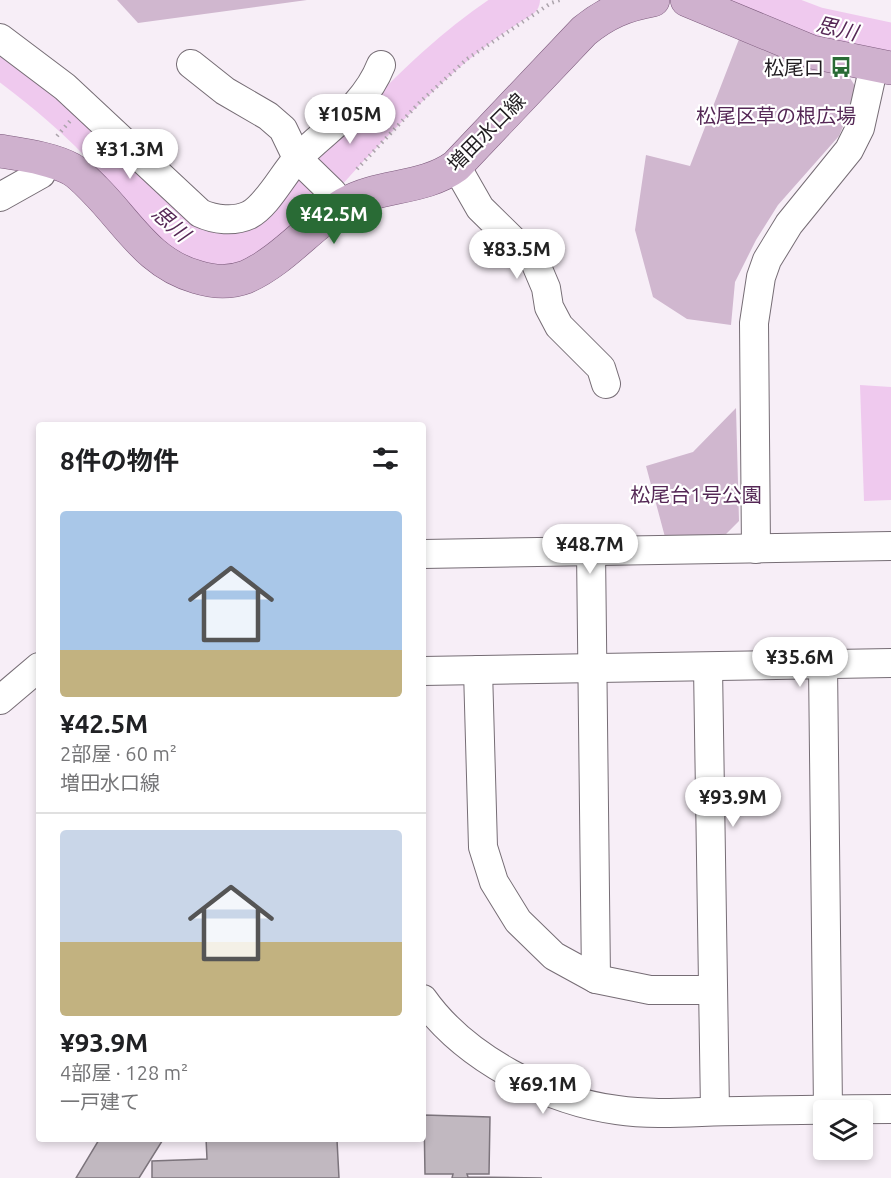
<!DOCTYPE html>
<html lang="ja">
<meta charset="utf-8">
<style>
body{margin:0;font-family:Ubuntu,"Noto Sans JP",sans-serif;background:#f2f2f2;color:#202124;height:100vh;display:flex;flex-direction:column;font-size:22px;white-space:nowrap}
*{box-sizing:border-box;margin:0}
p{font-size:20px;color:#757577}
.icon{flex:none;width:33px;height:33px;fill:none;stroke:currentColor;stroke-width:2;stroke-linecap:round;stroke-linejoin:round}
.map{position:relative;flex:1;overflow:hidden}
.drawer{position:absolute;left:36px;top:422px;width:390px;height:720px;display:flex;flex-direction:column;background:#fff;border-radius:6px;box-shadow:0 3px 9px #0003}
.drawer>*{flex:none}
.fabs{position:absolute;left:813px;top:1100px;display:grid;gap:12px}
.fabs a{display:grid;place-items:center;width:60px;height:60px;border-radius:6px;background:#fff;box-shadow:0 3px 9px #0003;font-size:30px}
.price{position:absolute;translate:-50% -51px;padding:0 14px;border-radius:21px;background:#fff;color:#222;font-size:20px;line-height:39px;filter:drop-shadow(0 2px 3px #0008)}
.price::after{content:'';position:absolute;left:50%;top:36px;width:18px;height:14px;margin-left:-9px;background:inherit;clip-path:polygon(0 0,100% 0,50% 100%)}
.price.active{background:#296b35;color:#fff}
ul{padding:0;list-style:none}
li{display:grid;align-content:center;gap:12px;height:318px;padding:0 24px}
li+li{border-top:2px solid #e0e0e0}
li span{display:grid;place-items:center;height:186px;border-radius:6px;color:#555}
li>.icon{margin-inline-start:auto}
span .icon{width:108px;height:108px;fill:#fffc;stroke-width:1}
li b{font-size:26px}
h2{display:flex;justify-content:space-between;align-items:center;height:72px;padding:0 24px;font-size:26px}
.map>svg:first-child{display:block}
</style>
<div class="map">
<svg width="891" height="1178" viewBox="0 0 891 1178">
<rect width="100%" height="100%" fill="#f7eef7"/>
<g fill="#d0b7cf">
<path d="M117 0H307L138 23Z"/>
<path d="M741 34 845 70 855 86 850 110 839 136 778 205 756 240 735 282 731 325 687 319 653 297 635 230 646 155 690 166Z"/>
<path d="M736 408 739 521 726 534 665 537 646 466 693 452Z"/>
</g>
<path fill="#efc9ee" d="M860 385 891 387V500L864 501Z"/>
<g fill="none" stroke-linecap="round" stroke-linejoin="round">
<g stroke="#efc9ee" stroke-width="36">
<path d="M750 0 817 25 891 41"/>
<path d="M0 60C40 90 79 121 112 159 134 184 159 227 189 242 209 252 236 248 255 238 296 217 325 174 357 142 407 90 459 37 522 0"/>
</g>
</g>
<g fill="#c1b8c0" stroke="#7c747c" stroke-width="1.5">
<path d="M424 1115 490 1117 489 1174H467L468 1177 542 1178H452L453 1174H425Z"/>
<path d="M100 1138H164L139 1178H76Z"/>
<path d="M206 1138H369L337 1140 339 1178H152V1161L207 1159Z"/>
</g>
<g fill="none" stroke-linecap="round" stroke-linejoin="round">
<defs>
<g id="minor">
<path d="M0 38 65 87 200 213C215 220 234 222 249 215 267 206 283 174 297 159 327 128 364 108 381 65"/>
<path d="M191 64 225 91 268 116 283 129 297 158 332 192 342 206"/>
<path d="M456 166 480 208 535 262 546 288 549 307 559 326 601 368 606 384"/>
<path d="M0 197 41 174 46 161"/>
<path d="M756 549 754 323 761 277 767 260 789 224 849 150 860 128 874 65"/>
<path d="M591 551 596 979"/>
<path d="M423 554 891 546"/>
<path d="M823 664 828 1110"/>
<path d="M708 667 715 1111"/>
<path d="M478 670 483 847 494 882 518 921 554 956 596 979 650 990H712"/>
<path d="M423 671 891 663"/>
<path d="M0 700 39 667"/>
<path d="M423 999C464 1057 547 1101 617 1110 657 1116 699 1111 740 1111 790 1110 841 1109 891 1109"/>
</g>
<g id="major">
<path d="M687 0 812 52 891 68"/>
<path d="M0 151C23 155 50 158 71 169 80 174 88 183 95 190 128 223 149 264 197 277 213 282 230 283 246 277 284 260 310 225 345 204 380 184 423 190 456 166L584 31C606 13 625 5 653 0"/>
</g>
</defs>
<use href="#minor" stroke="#766d75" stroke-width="30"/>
<use href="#major" stroke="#7d5b7d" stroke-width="34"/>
<g stroke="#aca4ac" stroke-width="4" stroke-dasharray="1.5 4.5" stroke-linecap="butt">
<path d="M57 136 70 121"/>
<path d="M357 169 419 103 467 59 551 3 560 0"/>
</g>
<use href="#minor" stroke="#fff" stroke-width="28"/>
<use href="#major" stroke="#cfb1ce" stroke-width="33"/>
</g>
<defs>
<symbol id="bus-bare" viewBox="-9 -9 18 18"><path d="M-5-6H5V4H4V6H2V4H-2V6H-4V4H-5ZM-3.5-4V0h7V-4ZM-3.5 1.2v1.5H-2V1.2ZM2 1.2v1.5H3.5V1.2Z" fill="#296b35" stroke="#fff" stroke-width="2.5" paint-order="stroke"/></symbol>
</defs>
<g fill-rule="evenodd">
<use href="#bus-bare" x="826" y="52" width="30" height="30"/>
</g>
<g text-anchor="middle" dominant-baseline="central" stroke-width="4.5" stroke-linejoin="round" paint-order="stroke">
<g font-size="20" fill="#211d21" stroke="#fff" text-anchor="end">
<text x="824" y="67">松尾口</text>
</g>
<g font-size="20" fill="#552856" stroke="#fff">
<text x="776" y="115">松尾区草の根広場</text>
<text x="696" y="494">松尾台1号公園</text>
</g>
<g font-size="20" fill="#211d21" stroke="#fff">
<text transform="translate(486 132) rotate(-45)">増田水口線</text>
</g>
<g font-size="21" font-style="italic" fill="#572957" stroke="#fff">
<text transform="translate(837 28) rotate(13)">思川</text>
<text transform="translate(171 223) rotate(41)">思川</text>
</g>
</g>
</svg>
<div class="fabs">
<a><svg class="icon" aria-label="layers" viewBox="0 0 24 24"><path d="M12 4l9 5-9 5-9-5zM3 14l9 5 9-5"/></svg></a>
</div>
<b class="price" style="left:350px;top:145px">¥105M</b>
<b class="price" style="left:130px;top:180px">¥31.3M</b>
<b class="price active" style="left:334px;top:245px">¥42.5M</b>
<b class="price" style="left:517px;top:280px">¥83.5M</b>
<b class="price" style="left:590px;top:575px">¥48.7M</b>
<b class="price" style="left:800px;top:688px">¥35.6M</b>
<b class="price" style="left:733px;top:828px">¥93.9M</b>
<b class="price" style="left:543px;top:1115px">¥69.1M</b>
<section class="drawer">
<h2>8件の物件<svg class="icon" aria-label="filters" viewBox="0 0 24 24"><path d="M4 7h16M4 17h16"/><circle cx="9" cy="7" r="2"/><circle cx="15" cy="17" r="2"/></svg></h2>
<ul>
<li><span style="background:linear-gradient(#a9c7e8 75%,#c2b280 0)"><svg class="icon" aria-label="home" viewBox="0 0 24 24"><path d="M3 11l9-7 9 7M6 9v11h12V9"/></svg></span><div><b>¥42.5M</b><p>2部屋 · 60 m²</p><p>増田水口線</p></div></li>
<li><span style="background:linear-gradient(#c9d6e8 60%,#c2b280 0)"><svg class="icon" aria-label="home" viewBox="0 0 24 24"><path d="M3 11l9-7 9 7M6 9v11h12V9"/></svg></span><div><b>¥93.9M</b><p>4部屋 · 128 m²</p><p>一戸建て</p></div></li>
</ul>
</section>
</div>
